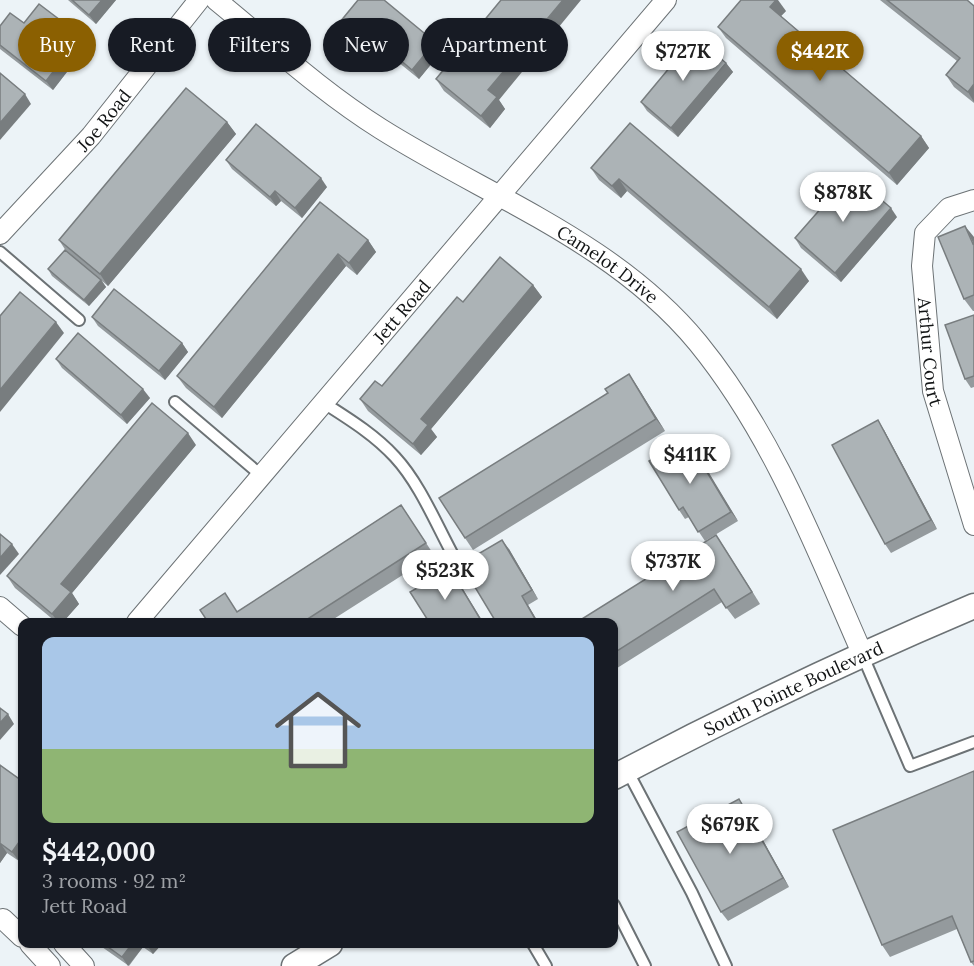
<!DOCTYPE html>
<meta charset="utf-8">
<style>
body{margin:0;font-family:Lora,serif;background:#20242c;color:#f1f3f6;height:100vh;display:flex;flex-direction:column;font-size:22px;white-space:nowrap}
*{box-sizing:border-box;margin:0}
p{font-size:20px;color:#9ea1a6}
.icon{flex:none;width:33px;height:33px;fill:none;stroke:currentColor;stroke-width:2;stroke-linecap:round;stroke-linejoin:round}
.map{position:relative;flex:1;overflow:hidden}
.details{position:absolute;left:18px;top:618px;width:600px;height:330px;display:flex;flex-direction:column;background:#171b24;border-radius:12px;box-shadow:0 2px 4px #0004}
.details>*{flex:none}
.guide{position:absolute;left:18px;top:18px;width:600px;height:54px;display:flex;gap:12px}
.price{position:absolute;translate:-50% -51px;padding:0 14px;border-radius:21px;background:#fff;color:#222;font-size:20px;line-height:39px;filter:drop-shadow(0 2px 3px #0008)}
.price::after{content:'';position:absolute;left:50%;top:36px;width:18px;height:14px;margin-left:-9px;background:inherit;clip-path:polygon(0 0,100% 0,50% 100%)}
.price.current{background:#8b6001;color:#fff}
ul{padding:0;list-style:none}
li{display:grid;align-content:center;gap:12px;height:318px;padding:0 24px}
li span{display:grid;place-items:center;height:186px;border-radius:12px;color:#555}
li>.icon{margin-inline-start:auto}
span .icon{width:108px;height:108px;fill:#fffc;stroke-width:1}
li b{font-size:26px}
.pill{padding:0 21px;border-radius:27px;background:#171b24;box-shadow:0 2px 4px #0004;font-size:21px;line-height:54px}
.pill.current{background:#8b6001;color:#fff}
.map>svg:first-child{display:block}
</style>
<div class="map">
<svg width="974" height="966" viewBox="0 0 974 966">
<rect width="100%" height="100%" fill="#ecf3f7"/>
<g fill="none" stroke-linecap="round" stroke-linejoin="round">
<defs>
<g id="service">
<path d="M0 252 79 320"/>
<path d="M175 402 262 476"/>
<path d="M324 403C349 419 375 435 395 457 420 484 436 524 454 557"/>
<path d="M862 654 910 766 974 742"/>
<path d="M627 770 692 893 726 966"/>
<path d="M614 905 645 966"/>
<path d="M533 944 546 966"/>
</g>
<g id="minor">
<path id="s1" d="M216 0C270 44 322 92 381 129 489 197 615 242 698 343 773 435 815 546 862 653"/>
<path id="s2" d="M974 200 949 208 925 233 922 266 933 391 974 525"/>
<path id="s3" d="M0 234 91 136 199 0"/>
<path d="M0 607 22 626"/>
<path id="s4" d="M137 622 666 0"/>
<path d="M3 919 22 937"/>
<path d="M30 944 50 966"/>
<path d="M64 944 84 966"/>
</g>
<g id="tertiary">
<path id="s5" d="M614 777C731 715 851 658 974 606"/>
<path d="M294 966 330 944"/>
</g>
</defs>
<use href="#service" stroke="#6c7275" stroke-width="14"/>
<use href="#minor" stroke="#6c7275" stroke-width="22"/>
<use href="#tertiary" stroke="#6c7275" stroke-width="27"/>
<use href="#service" stroke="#fff" stroke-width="10"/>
<use href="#minor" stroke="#fff" stroke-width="20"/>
<use href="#tertiary" stroke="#fff" stroke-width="24"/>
</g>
<g fill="#949a9d">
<path d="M68 0H116L96 24Z"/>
<path d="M880 0H967L974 6V103L954 87 946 75 957 61Z"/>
<path d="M786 11 781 16 921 136 929 148 897 185 726 38 718 27Z"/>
<path d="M340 22 442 51 419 79 398 62 392 69 346 31Z"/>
<path d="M24 23 87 46 53 90 0 49V26Z"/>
<path d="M726 63 733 72 678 137 647 111 641 102Z"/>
<path d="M436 79 499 100 505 109 490 128 444 91Z"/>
<path d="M227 122 236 134 108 286 102 281 106 287 89 306 52 276 48 269 66 251 59 240Z"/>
<path d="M630 123 809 281 777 319 627 191 621 198 599 180 591 168Z"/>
<path d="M226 160 327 187 302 218 281 201 276 206 232 169Z"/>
<path d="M320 202 368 240 376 252 357 275 346 266 222 418 186 388 177 376Z"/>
<path d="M897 217 841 282 801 248 795 238Z"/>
<path d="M974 238V311H973L964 299Z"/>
<path d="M533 285 542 297 431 429 437 437 421 455 368 411 360 399 382 386 463 302Z"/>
<path d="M974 315V387L971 388 965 379Z"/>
<path d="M92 317 182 343 188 352 165 380 98 326Z"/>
<path d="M56 359 150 398 127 424 62 368Z"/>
<path d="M629 374 665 431 473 550 465 538 608 393Z"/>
<path d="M884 430 937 529 891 553 885 544Z"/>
<path d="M687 439 738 521 705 541 689 517 685 519 679 510Z"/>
<path d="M196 445 72 593 79 604 63 622H56L15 588 7 576Z"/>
<path d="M401 505 434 555 329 622H208L237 612Z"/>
<path d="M716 535 760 604 735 619 722 602 614 670V622Z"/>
<path d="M509 549 538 599 528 605 538 622H496Z"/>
<path d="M0 765 19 861 7 853 0 863Z"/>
<path d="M974 771V966L971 962 957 929 890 957 882 945Z"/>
<path d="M745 808 789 887 728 921 721 912Z"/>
<path d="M100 944H162L153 954 143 947 129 966 102 947Z"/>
</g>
<g fill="#787d7f">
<path d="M102 0H116L96 24 89 15Z"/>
<path d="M563 0H581L499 100 505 109 490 128 481 116 488 90Z"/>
<path d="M776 0H778L786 11 778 19 770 7Z"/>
<path d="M81 36 87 46 53 90 46 81Z"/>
<path d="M435 42 442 51 419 79 412 70Z"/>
<path d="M392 53 398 62 392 69 386 60Z"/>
<path d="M726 63 733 72 678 137 671 128Z"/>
<path d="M974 84V102L968 92Z"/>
<path d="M25 94 31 104 0 140V123Z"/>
<path d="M227 122 236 134 108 286 100 274Z"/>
<path d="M921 136 929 148 897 185 889 173Z"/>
<path d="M321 178 327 187 302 218 295 208Z"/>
<path d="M619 179 627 191 621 198 612 186Z"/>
<path d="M275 191 281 201 276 206 270 197Z"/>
<path d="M891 208 897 217 841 282 835 273Z"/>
<path d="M965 226 974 237V245Z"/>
<path d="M368 240 376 252 357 275 349 263Z"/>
<path d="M338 254 346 266 222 418 214 407Z"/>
<path d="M801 269 809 281 777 319 769 307Z"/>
<path d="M101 280 106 287 89 306 84 300Z"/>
<path d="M533 285 542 297 431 429 437 437 421 455 413 444 421 419Z"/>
<path d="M56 322 64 333 0 412V390Z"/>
<path d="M182 343 188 352 165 380 159 371Z"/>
<path d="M629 374 637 386 665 431 656 419Z"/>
<path d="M143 389 150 398 127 424 121 415Z"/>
<path d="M878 420 884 430 937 529 931 520Z"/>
<path d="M188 433 196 445 72 593 79 604 63 622H58L52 614 61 584Z"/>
<path d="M687 439 694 448 738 521 731 512Z"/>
<path d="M716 535 724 547 760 604 752 592Z"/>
<path d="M502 540 509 549 538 599 532 590Z"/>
<path d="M12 544 19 554 0 575V558Z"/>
<path d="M450 569 456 578 483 622H482Z"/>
<path d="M522 596 528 605 538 622 535 619Z"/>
<path d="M8 714 14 724 0 740V723Z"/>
<path d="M739 799 745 808 789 887 783 878Z"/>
<path d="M22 838V856L19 861 12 852Z"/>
<path d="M1 844 7 853 0 863V845Z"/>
<path d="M132 944H140L143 947 128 966 122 957Z"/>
<path d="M148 944H162L153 954 147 945Z"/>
</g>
<g fill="#acb3b6" stroke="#787d7f" stroke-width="1.5">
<path d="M72 0H102L89 15Z"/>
<path d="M358 0H384L435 42 412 70 392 53 386 60 340 22Z"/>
<path d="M501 0H563L488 90 497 97 481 116 436 79Z"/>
<path d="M741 0H776L770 7 921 136 889 173 718 27Z"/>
<path d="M887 0H967L974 6V84L968 92 946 75 960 58Z"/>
<path d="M39 4 81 36 46 81 0 45V26L10 13 24 23Z"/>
<path d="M695 37 726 63 671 128 641 102Z"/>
<path d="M0 73 25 94 0 123Z"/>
<path d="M186 88 227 122 100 274 59 240Z"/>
<path d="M630 123 801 269 769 307 619 179 612 186 591 168Z"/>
<path d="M256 124 321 178 295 208 275 191 270 197 226 160Z"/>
<path d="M851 174 891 208 835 273 795 238Z"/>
<path d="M320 202 368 240 349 263 338 254 214 407 177 376Z"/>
<path d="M965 226 973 244 974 243V295L964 299 938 237Z"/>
<path d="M65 250 101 280 84 300 48 269Z"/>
<path d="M500 257 533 285 421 419 428 425 413 444 360 399 375 381 382 386 457 297 463 302Z"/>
<path d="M114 289 182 343 159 371 92 317Z"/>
<path d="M20 292 56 322 0 390V316Z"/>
<path d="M974 315V376L965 379 945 325Z"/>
<path d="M78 333 143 389 121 415 56 359Z"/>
<path d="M629 374 656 419 465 538 439 498 608 393 605 389Z"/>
<path d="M152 403 188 433 61 584 71 592 52 614 7 576Z"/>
<path d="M878 420 931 520 885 544 832 445Z"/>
<path d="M687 439 731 512 698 532 683 507 679 510 649 461Z"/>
<path d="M401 505 426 543 303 622H208L200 610 225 593 237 612Z"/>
<path d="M0 534 12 544 0 558Z"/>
<path d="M716 535 752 592 726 608 714 589 614 653V622H577Z"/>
<path d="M502 540 532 590 522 596 535 619 529 622H496L461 564Z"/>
<path d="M450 569 482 622H429L410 592Z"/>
<path d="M0 708 8 714 0 723Z"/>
<path d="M0 765 22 781V838L12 852 1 844 0 845Z"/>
<path d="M974 771V961L971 962 952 916 882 945 833 830Z"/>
<path d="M739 799 783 878 721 912 677 832Z"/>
<path d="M104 944H132L122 957Z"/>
</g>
<g text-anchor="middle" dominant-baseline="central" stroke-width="4.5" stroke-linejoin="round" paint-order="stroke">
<g font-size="18" fill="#121415" stroke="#fff">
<text stroke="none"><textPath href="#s3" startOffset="154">Joe Road</textPath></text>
<text stroke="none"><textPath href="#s1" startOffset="474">Camelot Drive</textPath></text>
<text stroke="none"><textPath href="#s4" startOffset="408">Jett Road</textPath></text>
<text stroke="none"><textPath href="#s2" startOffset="180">Arthur Court</textPath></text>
<text stroke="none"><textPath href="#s5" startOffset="200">South Pointe Boulevard</textPath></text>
</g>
</g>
</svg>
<b class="price" style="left:683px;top:82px">$727K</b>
<b class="price current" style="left:820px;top:82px">$442K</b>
<b class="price" style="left:843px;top:223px">$878K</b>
<b class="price" style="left:690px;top:485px">$411K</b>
<b class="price" style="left:673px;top:592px">$737K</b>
<b class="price" style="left:445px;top:601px">$523K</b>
<b class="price" style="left:730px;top:855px">$679K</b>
<div class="guide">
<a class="pill current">Buy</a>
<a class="pill">Rent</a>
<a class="pill">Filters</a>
<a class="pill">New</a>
<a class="pill">Apartment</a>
</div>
<section class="details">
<ul>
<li><span style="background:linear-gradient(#a9c7e8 60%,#8fb573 0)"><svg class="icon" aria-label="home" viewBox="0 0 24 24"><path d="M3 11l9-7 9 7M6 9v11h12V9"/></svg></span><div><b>$442,000</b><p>3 rooms · 92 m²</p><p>Jett Road</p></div></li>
</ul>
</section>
</div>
